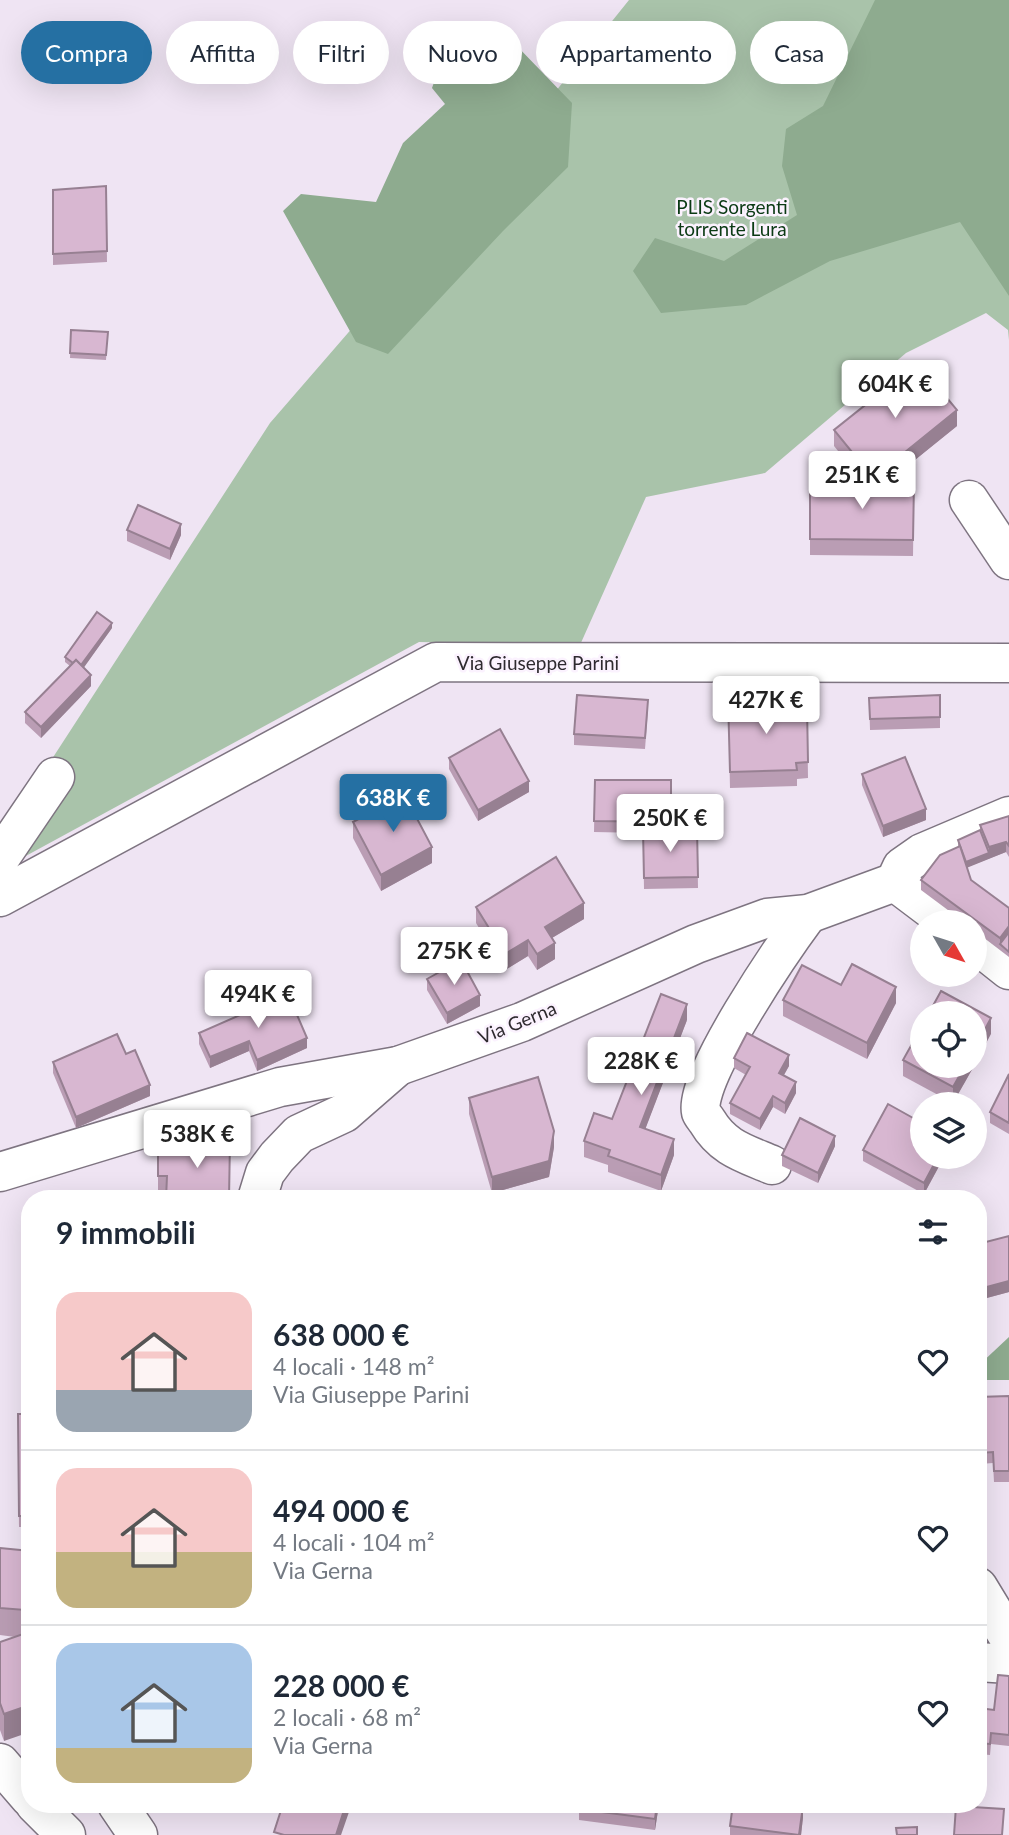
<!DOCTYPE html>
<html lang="it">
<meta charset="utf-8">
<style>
body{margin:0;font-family:Lato,sans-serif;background:#f2f2f3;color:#1f2937;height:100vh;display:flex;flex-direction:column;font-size:26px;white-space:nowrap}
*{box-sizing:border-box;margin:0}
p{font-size:23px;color:#747a83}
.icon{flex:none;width:38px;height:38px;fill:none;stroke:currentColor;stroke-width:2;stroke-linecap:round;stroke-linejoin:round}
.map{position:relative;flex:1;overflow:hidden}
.drawer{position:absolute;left:21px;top:1190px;width:966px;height:623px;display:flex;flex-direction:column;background:#fff;border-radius:28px;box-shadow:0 7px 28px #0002}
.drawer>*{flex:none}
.hud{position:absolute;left:21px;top:21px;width:968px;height:63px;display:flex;gap:14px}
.needle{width:46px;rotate:129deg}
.controls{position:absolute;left:910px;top:910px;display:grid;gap:14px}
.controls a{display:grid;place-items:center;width:77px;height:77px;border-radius:50%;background:#fff;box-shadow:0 7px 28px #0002;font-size:35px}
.price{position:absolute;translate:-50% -60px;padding:0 16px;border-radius:7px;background:#fff;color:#222;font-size:23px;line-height:46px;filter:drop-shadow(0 2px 4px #0008)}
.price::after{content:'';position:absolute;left:50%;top:42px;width:21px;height:16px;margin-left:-10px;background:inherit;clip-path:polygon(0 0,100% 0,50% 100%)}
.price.selected{background:#2570a3;color:#fff}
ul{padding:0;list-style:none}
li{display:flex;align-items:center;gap:21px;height:175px;padding:0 35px}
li+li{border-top:2px solid #e0e1e3}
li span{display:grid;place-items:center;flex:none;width:196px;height:140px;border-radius:21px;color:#555}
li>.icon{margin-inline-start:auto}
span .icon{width:84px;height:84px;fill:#fffc;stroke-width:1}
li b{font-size:30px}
h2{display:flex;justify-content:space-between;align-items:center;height:84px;padding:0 35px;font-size:30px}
.pill{padding:0 24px;border-radius:32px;background:#fff;box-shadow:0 7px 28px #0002;font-size:24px;line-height:63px}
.pill.selected{background:#2570a3;color:#fff}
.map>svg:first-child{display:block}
</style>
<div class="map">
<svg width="1009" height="1835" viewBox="0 0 1009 1835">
<rect width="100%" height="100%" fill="#efe4f3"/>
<path fill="#a9c3aa" d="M629 0H1009V340L1008 330 986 313 906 353 765 473 646 497 580 645 419 642 0 870V839L270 423 535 117Z"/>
<g fill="#8eab8f">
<path d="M875 0H1009V296L960 222 830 261 746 305 661 313 633 271 655 238 724 261 797 215 782 166 786 129 823 106Z"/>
<path d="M468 25 514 43 572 103 568 167 503 231 388 354 356 342 283 211 301 194 376 202 403 143 445 104 432 88 448 43Z"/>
<path d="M1009 1337V1380H978V1366Z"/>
</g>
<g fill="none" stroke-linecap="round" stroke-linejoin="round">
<defs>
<g id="minor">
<path d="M969 500 1009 560"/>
<path d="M0 858 55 777"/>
<path d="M895 882 948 922"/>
<path d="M0 897 436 662 1009 663"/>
<path d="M975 943 1009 970"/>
<path d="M772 1165C744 1153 723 1148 707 1121 705 1118 702 1115 701 1112 693 1078 785 945 808 914"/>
<path d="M0 1172 280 1087 398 1066 522 1022 696 944 767 918 808 914 895 882 902 867 922 853 1009 816"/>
<path d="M257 1199 265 1173 277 1157 299 1134 344 1113 398 1066"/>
<path d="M978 1587 1009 1638"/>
<path d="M978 1662 1009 1664"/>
<path d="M0 1763 30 1798"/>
<path d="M35 1804 66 1835"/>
<path d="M117 1804 138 1835"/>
</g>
</defs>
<use href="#minor" stroke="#7e7481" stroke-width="41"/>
<use href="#minor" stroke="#fff" stroke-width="38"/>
</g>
<g fill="#ba9db4">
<path d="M106 186 107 262 53 265V190Z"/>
<path d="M71 330 108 332 106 360 70 358Z"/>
<path d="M957 426 887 482 914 483 913 556 810 555V481L863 482 834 446V430Z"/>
<path d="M127 530 181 535 170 560 127 541Z"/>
<path d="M112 628 83 668 91 686 41 738 25 723V712L70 666 65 662V657Z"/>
<path d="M940 695V728L870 730 869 698Z"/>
<path d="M728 697 770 709 807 707 808 778 797 779V786L730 788Z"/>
<path d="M648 710 645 749 574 745V734Z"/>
<path d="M449 758 529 792 478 821 449 769Z"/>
<path d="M862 774 926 820 883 837 862 785Z"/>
<path d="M595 780H671V829H697L698 888 644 889 643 833 594 832Z"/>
<path d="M1009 816V857L1006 852 967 867 971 880 1009 908V957L975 931V922H964L921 890V880L958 847V840L980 830V825Z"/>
<path d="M353 822 432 863 381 891 353 838Z"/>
<path d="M476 907 584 919 552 938 555 959 537 970 528 956 505 970 476 923Z"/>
<path d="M427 979 480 1006 447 1024 427 990Z"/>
<path d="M841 985 896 1003 867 1059 783 1016V1000Z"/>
<path d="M687 1020 645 1129 674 1155 661 1191 608 1172V1165L584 1157V1141L612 1119Z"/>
<path d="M199 1033 307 1048 257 1071 249 1051 210 1068 199 1044Z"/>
<path d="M126 1054 150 1096 76 1128 53 1073V1062Z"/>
<path d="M734 1058 789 1066 783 1076 796 1093 785 1114 773 1107 760 1130 730 1114V1103L746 1075 734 1068Z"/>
<path d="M903 1060 974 1066 953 1103 903 1076Z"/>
<path d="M1009 1074V1134L990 1123V1112Z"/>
<path d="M469 1098 554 1147 549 1177 492 1193 469 1114Z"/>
<path d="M230 1140 166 1192H158V1153L181 1154Z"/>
<path d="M835 1146 818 1183 782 1166V1155Z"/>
<path d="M863 1150 944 1157 924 1194 863 1161Z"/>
<path d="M1009 1236V1292L983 1299 978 1282V1244Z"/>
<path d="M1009 1396V1482H994L993 1463 980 1464 978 1419Z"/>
<path d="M18 1414H30V1527H19Z"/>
<path d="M0 1548 30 1551 26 1633 4 1741 0 1730V1642L15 1637 0 1635Z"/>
<path d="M1009 1676V1746L991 1744 990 1755 978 1754V1708L994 1710Z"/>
<path d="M441 1804H490L489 1810Z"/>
<path d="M579 1804H659L655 1830 579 1820Z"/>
<path d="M803 1817 801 1835H730V1826Z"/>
</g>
<g fill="#978092">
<path d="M957 410V426L873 494V478Z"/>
<path d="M181 524V535L170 560V549Z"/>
<path d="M112 623V628L80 673V667Z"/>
<path d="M91 675V686L41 738V727Z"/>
<path d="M529 781V792L478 821V810Z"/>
<path d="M926 809V820L883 837V826Z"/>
<path d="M1006 842V852L964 869V863L989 853V847Z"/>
<path d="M432 847V863L381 891V875Z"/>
<path d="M584 903V919L545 942V927Z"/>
<path d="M1009 926V937L1000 944V938Z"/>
<path d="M528 940V956L505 970V954Z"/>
<path d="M555 943V959L537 970V954Z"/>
<path d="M896 987V1003L867 1059V1043Z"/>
<path d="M480 995V1006L447 1024V1013Z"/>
<path d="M687 1004V1020L640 1143V1127Z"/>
<path d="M991 1018V1034L975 1064V1048Z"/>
<path d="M307 1038V1048L257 1071V1060Z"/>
<path d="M249 1041V1051L210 1068V1057Z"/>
<path d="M789 1055V1066L779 1084V1073Z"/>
<path d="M965 1066H974L953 1103V1087Z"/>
<path d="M796 1082V1093L785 1114V1103Z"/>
<path d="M150 1085V1096L76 1128V1117Z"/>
<path d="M773 1096V1107L760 1130V1119Z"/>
<path d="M554 1131V1147L549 1177 492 1193V1177Z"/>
<path d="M835 1136V1146L818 1183V1173Z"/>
<path d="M674 1139V1155L661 1191V1175Z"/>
<path d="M938 1157H944L924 1194V1183Z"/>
<path d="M1009 1281V1292L983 1299V1288Z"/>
<path d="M30 1564V1591L25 1638V1610Z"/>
<path d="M30 1705V1732L4 1741V1714Z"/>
<path d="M346 1804H349V1812L341 1835H336Z"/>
<path d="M657 1804H659L655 1830V1819Z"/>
<path d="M803 1806V1817L801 1835H799Z"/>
</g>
<g fill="#d8b7d1" stroke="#978092" stroke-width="2">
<path d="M106 186 107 251 53 254V190Z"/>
<path d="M71 330 108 332 106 355 70 353Z"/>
<path d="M918 363 957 410 873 478 834 430Z"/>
<path d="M810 481 914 483 913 540 810 539Z"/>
<path d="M138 505 181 524 170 549 127 530Z"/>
<path d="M97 612 112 623 81 665 76 660 73 663 65 657Z"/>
<path d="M76 660 91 675 41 727 25 712Z"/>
<path d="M577 695 648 700 645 738 574 734Z"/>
<path d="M940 695V717L870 719 869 698Z"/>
<path d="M770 696V709L807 707 808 762 796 763 797 770 730 772 728 697Z"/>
<path d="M500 729 529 781 478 810 449 758Z"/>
<path d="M905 757 926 809 883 826 862 774Z"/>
<path d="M595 780H671V822L594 821Z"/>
<path d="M404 794 432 847 381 875 353 822Z"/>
<path d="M1009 816V846L1006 842 989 847 980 825Z"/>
<path d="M697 829 698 877 644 878 643 830Z"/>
<path d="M980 830 989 853 966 862 958 840Z"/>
<path d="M960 846 971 880 1009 908V926L1000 938 921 880 940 855Z"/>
<path d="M556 857 584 903 545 927 555 943 537 954 528 940 505 954 476 907Z"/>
<path d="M1009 932V952L1000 944Z"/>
<path d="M461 960 480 995 447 1013 427 979Z"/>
<path d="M852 964 896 987 867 1043 783 1000 802 965 841 985Z"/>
<path d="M941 991 991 1018 975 1048V1013H929Z"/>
<path d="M288 994 307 1038 257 1060 249 1041 210 1057 199 1033Z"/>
<path d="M661 994 687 1004 640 1127 674 1139 661 1175 608 1156 610 1150 584 1141 594 1113 612 1119Z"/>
<path d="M922 1026V1066H965L953 1087 903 1060Z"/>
<path d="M747 1033 789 1055 779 1073 796 1082 785 1103 773 1096 760 1119 730 1103 750 1067 734 1058Z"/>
<path d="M117 1034 126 1054 135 1050 150 1085 76 1117 53 1062Z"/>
<path d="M1009 1074V1123L990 1112Z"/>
<path d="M538 1077 554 1131 549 1161 492 1177 469 1098Z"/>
<path d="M888 1104 922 1123V1157H938L924 1183 863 1150Z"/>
<path d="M800 1118 835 1136 818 1173 782 1155Z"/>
<path d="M182 1139 230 1140 229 1199H166L167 1176H158V1153L181 1154Z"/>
<path d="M1009 1236V1281L983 1288 978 1271V1244Z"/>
<path d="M1009 1396V1471H994L993 1452 980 1453 978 1397Z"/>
<path d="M18 1414H30V1516H19Z"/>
<path d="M0 1548 30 1551V1564L25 1610 0 1608Z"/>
<path d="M26 1633 30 1645V1705L4 1714 0 1703V1642Z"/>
<path d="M998 1675 1009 1676V1735L991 1733 990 1744 978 1743V1708L994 1710Z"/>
<path d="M283 1804H346L336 1835H284L274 1832Z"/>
<path d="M579 1804H657L655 1819 579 1809Z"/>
<path d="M733 1804H790L803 1806 799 1835 730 1826Z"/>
<path d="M956 1806 1004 1809 1002 1835H954Z"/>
<path d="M917 1827V1835H897L896 1828Z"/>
</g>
<g text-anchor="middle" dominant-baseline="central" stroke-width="5" stroke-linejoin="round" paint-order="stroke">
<g font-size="19" fill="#0b3a14" stroke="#fbf2fe">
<text x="732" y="206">PLIS Sorgenti<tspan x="732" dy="22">torrente Lura</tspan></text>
</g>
<g font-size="19" fill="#2e2a2f" stroke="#fbf2fe">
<text x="538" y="662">Via Giuseppe Parini</text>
<text transform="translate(517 1022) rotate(-22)">Via Gerna</text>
</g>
</g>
</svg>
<div class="controls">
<a><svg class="needle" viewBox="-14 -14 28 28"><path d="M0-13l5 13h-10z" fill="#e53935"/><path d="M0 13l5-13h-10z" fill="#747a83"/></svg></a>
<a><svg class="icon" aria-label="locate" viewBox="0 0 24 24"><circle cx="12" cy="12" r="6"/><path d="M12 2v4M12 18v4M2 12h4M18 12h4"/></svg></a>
<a><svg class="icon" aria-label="layers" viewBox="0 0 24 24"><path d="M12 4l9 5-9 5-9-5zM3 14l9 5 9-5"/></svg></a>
</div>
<b class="price" style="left:895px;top:420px">604K €</b>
<b class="price" style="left:862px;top:511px">251K €</b>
<b class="price" style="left:766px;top:736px">427K €</b>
<b class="price selected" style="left:393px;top:834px">638K €</b>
<b class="price" style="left:670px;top:854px">250K €</b>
<b class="price" style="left:454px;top:987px">275K €</b>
<b class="price" style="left:258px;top:1030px">494K €</b>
<b class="price" style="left:641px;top:1097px">228K €</b>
<b class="price" style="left:197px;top:1170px">538K €</b>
<div class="hud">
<a class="pill selected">Compra</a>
<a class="pill">Affitta</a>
<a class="pill">Filtri</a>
<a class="pill">Nuovo</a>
<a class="pill">Appartamento</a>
<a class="pill">Casa</a>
</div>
<section class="drawer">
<h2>9 immobili<svg class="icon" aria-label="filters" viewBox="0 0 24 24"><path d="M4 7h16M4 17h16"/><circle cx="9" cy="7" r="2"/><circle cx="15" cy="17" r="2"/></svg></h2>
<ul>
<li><span style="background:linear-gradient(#f6c9c9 70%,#9aa5b1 0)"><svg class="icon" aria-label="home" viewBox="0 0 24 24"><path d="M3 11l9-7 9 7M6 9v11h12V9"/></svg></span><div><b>638 000 €</b><p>4 locali · 148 m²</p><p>Via Giuseppe Parini</p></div><svg class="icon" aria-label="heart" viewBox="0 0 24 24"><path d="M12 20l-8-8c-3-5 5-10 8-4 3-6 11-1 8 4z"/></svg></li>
<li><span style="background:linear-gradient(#f6c9c9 60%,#c2b280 0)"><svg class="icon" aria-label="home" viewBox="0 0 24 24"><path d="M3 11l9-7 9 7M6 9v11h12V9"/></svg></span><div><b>494 000 €</b><p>4 locali · 104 m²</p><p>Via Gerna</p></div><svg class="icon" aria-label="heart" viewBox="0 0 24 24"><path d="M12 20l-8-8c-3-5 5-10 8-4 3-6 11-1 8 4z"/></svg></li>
<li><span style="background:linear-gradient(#a9c7e8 75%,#c2b280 0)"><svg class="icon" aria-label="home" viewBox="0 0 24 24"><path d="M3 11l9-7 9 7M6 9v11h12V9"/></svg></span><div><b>228 000 €</b><p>2 locali · 68 m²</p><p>Via Gerna</p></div><svg class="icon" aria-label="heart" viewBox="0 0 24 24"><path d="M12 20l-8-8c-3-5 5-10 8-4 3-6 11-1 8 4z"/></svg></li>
</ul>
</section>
</div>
